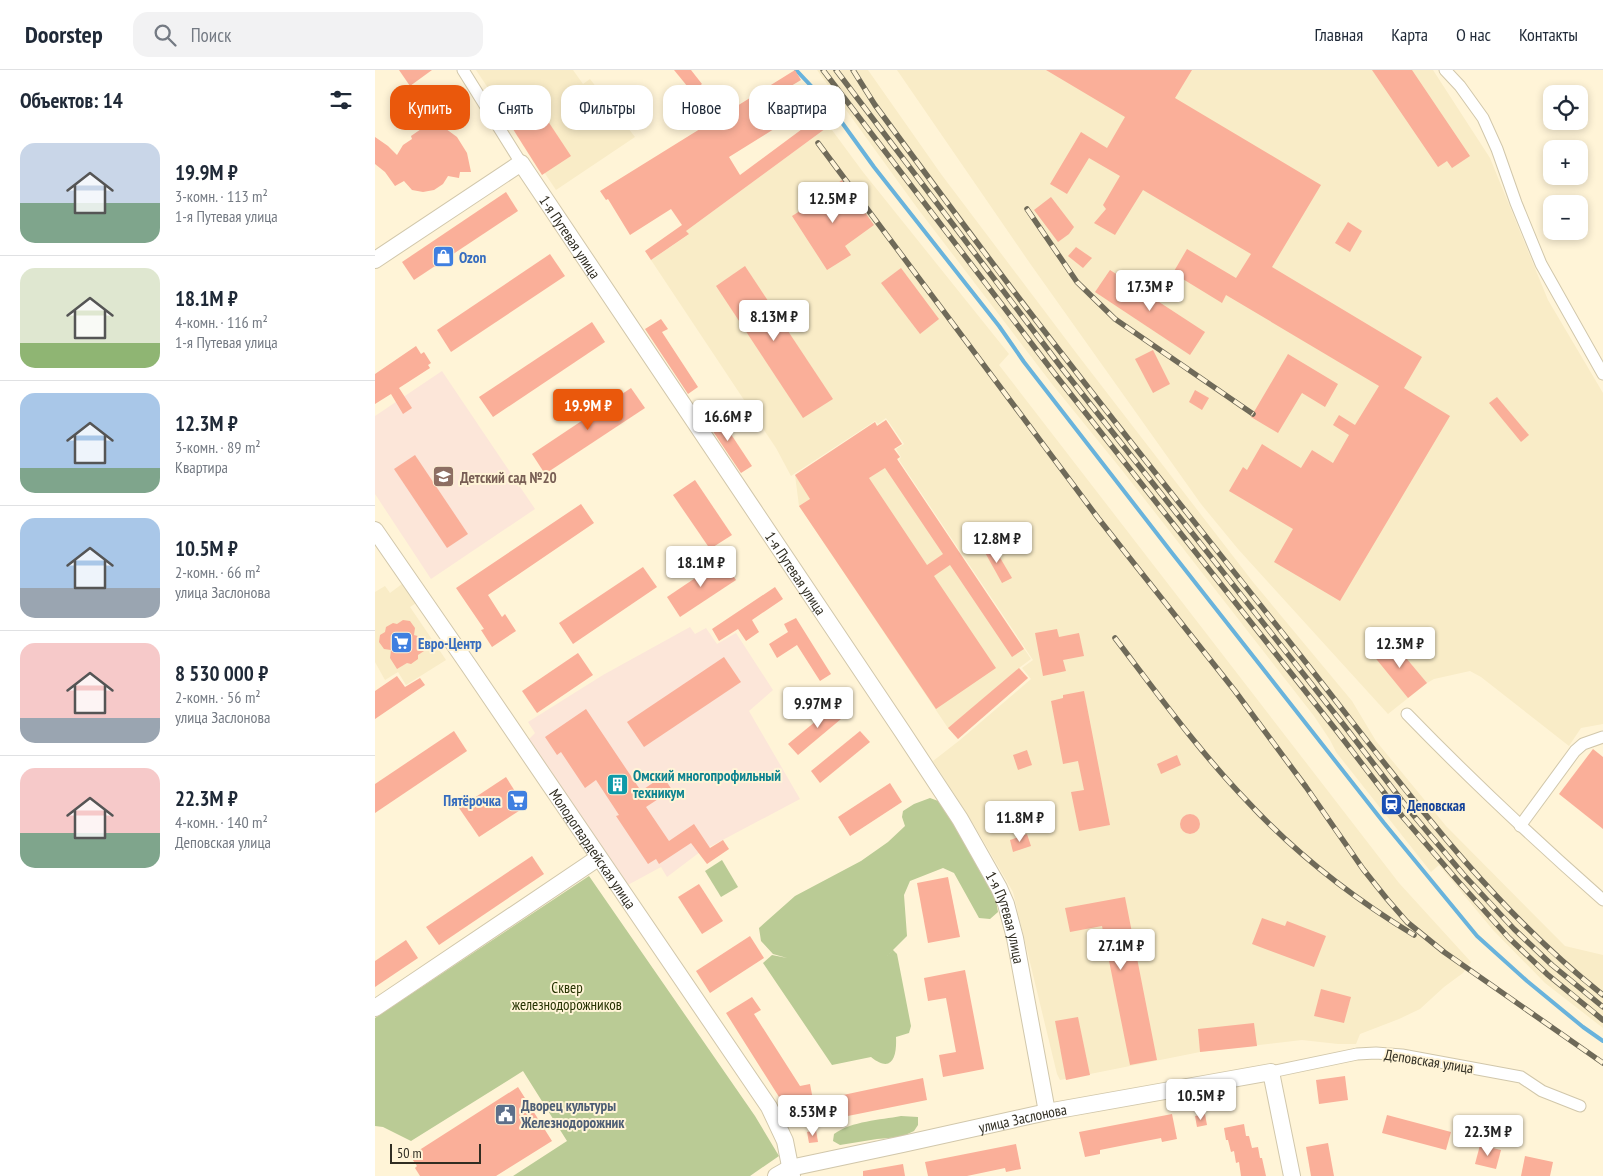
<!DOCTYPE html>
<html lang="ru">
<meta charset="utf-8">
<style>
body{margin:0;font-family:"PT Sans Narrow",sans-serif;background:#f2f2f3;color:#1f2937;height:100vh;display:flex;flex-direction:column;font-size:19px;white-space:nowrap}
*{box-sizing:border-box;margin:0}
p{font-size:16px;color:#747a83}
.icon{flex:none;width:28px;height:28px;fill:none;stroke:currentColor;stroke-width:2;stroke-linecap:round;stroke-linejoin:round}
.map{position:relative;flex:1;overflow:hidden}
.sheet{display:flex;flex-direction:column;background:#fff;width:375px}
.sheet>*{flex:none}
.hud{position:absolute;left:15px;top:15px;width:475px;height:45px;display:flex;gap:10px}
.controls{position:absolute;left:1168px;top:15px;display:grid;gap:10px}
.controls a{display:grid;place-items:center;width:45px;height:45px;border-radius:10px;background:#fff;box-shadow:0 2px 8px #0003;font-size:25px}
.scale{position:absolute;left:15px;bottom:12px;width:91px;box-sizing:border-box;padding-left:5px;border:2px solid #302d22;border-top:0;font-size:14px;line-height:18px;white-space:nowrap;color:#302d22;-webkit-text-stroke:4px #fff4d7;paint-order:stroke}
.price{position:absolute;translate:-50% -42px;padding:0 11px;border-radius:5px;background:#fff;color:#222;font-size:16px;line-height:32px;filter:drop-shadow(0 1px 2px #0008)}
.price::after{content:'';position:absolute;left:50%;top:30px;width:15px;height:11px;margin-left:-8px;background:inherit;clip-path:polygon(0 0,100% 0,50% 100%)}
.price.on{background:#ea580c;color:#fff}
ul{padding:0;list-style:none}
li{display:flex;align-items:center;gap:15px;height:125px;padding:0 20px}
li+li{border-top:1px solid #e0e1e3}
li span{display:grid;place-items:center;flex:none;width:140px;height:100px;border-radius:15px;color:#555}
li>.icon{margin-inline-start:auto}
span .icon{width:60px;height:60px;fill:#fffc;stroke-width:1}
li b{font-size:21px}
h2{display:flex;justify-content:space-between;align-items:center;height:60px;padding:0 20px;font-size:21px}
.chip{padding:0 18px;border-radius:15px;background:#fff;box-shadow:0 2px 8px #0003;font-size:18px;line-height:45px}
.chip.on{background:#ea580c;color:#fff}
header{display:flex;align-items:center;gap:30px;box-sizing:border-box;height:70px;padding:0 25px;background:#fff;border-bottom:1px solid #e0e1e3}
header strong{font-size:24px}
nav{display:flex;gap:28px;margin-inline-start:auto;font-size:18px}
.search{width:350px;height:45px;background:#f2f2f3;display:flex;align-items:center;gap:12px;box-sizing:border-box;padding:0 18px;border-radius:15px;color:#747a83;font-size:19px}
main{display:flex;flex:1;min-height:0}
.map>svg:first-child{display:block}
</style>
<header>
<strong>Doorstep</strong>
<div class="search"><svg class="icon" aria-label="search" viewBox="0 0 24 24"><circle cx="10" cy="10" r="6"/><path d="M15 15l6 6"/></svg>Поиск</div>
<nav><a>Главная</a><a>Карта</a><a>О нас</a><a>Контакты</a></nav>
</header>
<main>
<section class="sheet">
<h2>Объектов: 14<svg class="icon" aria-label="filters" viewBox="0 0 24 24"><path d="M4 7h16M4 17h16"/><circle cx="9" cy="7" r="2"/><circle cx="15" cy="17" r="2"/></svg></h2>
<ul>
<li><span style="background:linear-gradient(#c9d6e8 60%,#7fa58c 0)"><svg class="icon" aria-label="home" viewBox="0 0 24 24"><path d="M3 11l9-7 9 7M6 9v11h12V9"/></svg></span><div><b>19.9M ₽</b><p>3-комн. · 113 m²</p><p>1-я Путевая улица</p></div></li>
<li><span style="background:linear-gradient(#dfe7d0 75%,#8fb573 0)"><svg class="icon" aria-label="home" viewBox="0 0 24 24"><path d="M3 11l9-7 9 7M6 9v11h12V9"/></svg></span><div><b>18.1M ₽</b><p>4-комн. · 116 m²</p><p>1-я Путевая улица</p></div></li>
<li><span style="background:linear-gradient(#a9c7e8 75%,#7fa58c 0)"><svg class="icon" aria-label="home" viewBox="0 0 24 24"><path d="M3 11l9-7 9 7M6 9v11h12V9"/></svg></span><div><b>12.3M ₽</b><p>3-комн. · 89 m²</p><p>Квартира</p></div></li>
<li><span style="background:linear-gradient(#a9c7e8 70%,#9aa5b1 0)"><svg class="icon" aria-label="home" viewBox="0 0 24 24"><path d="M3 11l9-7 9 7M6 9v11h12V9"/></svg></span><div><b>10.5M ₽</b><p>2-комн. · 66 m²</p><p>улица Заслонова</p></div></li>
<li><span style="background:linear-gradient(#f6c9c9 75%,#9aa5b1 0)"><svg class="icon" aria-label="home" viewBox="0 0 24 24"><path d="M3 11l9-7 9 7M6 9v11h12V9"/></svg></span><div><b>8 530 000 ₽</b><p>2-комн. · 56 m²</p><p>улица Заслонова</p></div></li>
<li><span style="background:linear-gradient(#f6c9c9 65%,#7fa58c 0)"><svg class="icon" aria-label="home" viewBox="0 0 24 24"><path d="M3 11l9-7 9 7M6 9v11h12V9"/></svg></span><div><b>22.3M ₽</b><p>4-комн. · 140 m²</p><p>Деповская улица</p></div></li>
</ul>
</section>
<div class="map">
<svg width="1228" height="1106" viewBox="0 0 1228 1106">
<rect width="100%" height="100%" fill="#fff4d7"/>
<g fill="#f9ecc7">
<path d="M101 0H198L208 14 215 9 260 67 181 120Z"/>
<path d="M442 0H493L566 104 702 284 878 512 977 631 1001 671 1071 756 1190 876 1228 885V958L1170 913 1118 860 1064 795 1056 802 961 682 955 670 939 646 746 399 677 314 543 139Z"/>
<path d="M522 0H1058L1115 88 1173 230 1228 323V654L1206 658 1194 676 1106 607 1095 601 1059 609 1052 613 1013 644 863 479 826 434 654 192Z"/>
<path d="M454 56 488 102 634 284 624 295 1024 813 1096 892 1088 903 1069 917 1045 939 1024 949 985 964 981 974H963L927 970 825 982 685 1010 682 1004 638 822 599 755 558 691 585 670 656 609 647 598 658 590 524 390 526 387 521 379 529 374 511 348 503 354 500 351 416 406 401 378 276 190 313 165 311 161Z"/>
<path d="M511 350 527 374 519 379 525 387 522 390 656 589 644 598 653 608 583 669 573 658 424 436 420 405 500 352 502 356Z"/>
<path d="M27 514 41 533 35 537 71 590 31 615 23 602 10 610 0 592V522L10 516 15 523Z"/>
</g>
<g fill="#fce6d9">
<path d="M67 301 160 439 56 509 0 424V346Z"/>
<path d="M315 557 320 564 331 558 342 574 361 563 398 620 374 641 425 729 325 782 292 807 286 797 251 816 199 739 154 669 160 663 153 652 228 605Z"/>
</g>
<g fill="#bacb95">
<path d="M555 728 566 732 619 820 623 842 615 849 604 848 579 803 568 798 535 811 529 825 532 866 512 886 518 880 522 884 536 956 534 963 521 967C522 987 517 1004 496 987L457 995 388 893 397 885 412 888 398 884 386 871 384 858 420 826 486 791 513 772 530 756 527 747 528 741 539 734Z"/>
<path d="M347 790 363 817 346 827 330 801Z"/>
<path d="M214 806 380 1046 404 1086 375 1106H138L192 1071 148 1001 36 1071 8 1057 0 1056V948Z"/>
<path d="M526 1046 543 1047V1055L539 1061 526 1067 502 1069 465 1075 458 1071 459 1064C477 1051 505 1050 526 1046Z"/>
</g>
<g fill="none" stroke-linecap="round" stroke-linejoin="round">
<path stroke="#69b3dc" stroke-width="4" d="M421 0 455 36 499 97 624 256 649 292 797 483 1009 753 1102 866 1152 911 1208 957 1228 971"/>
</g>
<g fill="#faaf99" fill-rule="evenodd">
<path d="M24 0H57L35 16Z"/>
<path d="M299 0H316L327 14 317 22Z"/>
<path d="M420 0 426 10 416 16 431 39 354 87 365 105 450 42 458 53 311 161 314 164 276 190 270 181 307 155 296 139 255 165 233 129 231 130 225 121Z"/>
<path d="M671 0H817L800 28 946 115 897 197 1047 287 1029 318 1075 346 965 531 899 492 918 459 854 421 868 397 872 400 887 374 926 398 937 380 958 393 974 365 958 355 964 345 980 355 1004 316 851 225 847 233 798 203 812 179 861 208 876 184 768 120 740 165 719 153 731 139 728 135 745 106 714 88 692 124 675 114 706 62 732 78 750 47Z"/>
<path d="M997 0H1037L1095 86 1077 98 1072 91 1063 97Z"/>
<path d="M159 30 196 86 167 105 131 48Z"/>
<path d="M62 48 67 56 82 67 92 83 96 102H85L84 108 73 106 68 114 59 120 48 122 37 120 29 111 20 116 10 102 0 94V67L13 76 22 85 28 75 37 69 36 66Z"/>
<path d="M467 110 499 155 470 176 476 185 452 200 417 146 444 129 443 128Z"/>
<path d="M131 122 143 141 39 210 27 192Z"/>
<path d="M676 127 699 157 694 164 683 172 659 140Z"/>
<path d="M973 152 987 161 975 182 960 173Z"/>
<path d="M701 177 717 188 708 198 693 186Z"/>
<path d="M175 184 190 206 76 282 62 260Z"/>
<path d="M370 196 458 329 428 348 341 216Z"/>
<path d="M526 198 564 249 545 264 506 213Z"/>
<path d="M735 200 830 262 815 285 720 222Z"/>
<path d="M286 249 293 259 287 262 323 317 313 324 270 259Z"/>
<path d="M217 252 230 272 118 347 104 327Z"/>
<path d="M41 276 46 284 49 282 56 293 53 295 55 298 24 318 37 338 28 344 16 324 0 334V304Z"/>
<path d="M778 280 795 314 778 323 760 289Z"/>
<path d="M913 284 963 314 950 337 927 323 903 363 876 347Z"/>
<path d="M256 318 270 338 170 404 157 384Z"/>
<path d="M820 320 834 328 827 340 814 332Z"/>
<path d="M1122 327 1154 365 1146 372 1114 333Z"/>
<path d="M340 340 377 396 366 403 329 348Z"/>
<path d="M511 350 527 374 519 379 525 387 522 389 649 579 637 587 575 495 559 506 621 598 561 639 424 436 435 429 420 405 500 352 502 356ZM510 398 568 484 552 495 494 408Z"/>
<path d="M40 385 93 464 72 478 19 399Z"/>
<path d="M320 410 357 465 335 479 298 425Z"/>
<path d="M206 434 219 453 113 525 127 547 130 544 141 561 117 577 106 560 109 559 81 518Z"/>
<path d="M617 474 637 508 627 513 608 479Z"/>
<path d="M347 490 361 510 305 547 292 527Z"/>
<path d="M268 497 282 517 198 574 184 553Z"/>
<path d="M400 517 408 529 377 550 384 562 371 571 363 559 344 571 337 559Z"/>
<path d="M421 548 456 604 445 611 422 575 402 588 394 574 413 562 409 554Z"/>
<path d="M28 550 35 551 40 558 39 565 46 567 51 574 49 581 43 585V589L36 594 32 593 22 599 15 588 16 580 9 579 4 572 5 565 10 562 11 557 18 553 22 554Z"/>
<path d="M682 559 684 567 704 563 709 586 688 590 691 601 668 606 660 563Z"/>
<path d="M1016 570 1052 613 1033 628 998 585Z"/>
<path d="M203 583 218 605 162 643 147 621Z"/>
<path d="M349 587 366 612 269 677 252 652Z"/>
<path d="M644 598 653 608 583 669 573 658Z"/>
<path d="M22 606 30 617 45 608 50 615 0 649V621Z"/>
<path d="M709 621 735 755 704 761 696 722 709 720 703 691 688 694 676 631 688 628V625Z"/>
<path d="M463 633 472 644 423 685 413 674Z"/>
<path d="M211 639 266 721 288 706 297 720 271 737 294 771 319 754 335 778 348 770 354 779 332 794 316 773 284 794 281 789 273 794 241 746 244 745 221 710 210 718 186 682 182 685 170 667Z"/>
<path d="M79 661 92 681 0 743V714Z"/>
<path d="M485 661 495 672 445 713 436 701Z"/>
<path d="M1218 679 1228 687V759L1184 724Z"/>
<path d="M652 680 657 695 643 700 638 685Z"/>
<path d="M802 685 806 695 786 704 782 694Z"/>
<path d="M131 707 150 737 104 767 84 738Z"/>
<path d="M515 713 527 732 475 766 463 747Z"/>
<circle cx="815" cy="754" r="10"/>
<path d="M652 764 656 776 638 782 635 770Z"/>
<path d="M157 786 169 804 64 875 51 857Z"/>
<path d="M573 807 585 867 553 873 542 813Z"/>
<path d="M324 814 348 851 327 864 303 827Z"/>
<path d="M750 827 782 990 755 995 727 856 695 862 690 838Z"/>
<path d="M887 848 910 856 912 851 951 866 939 897 877 874Z"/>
<path d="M375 866 389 888 335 923 321 901Z"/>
<path d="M31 870 43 888 0 917V891Z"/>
<path d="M590 900 609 999 568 1007 564 985 581 982 571 928 553 931 549 908Z"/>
<path d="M946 919 976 927 969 953 939 946Z"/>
<path d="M377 927 386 940 379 944 425 1016 435 1014 439 1035 411 1038 351 943Z"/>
<path d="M703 947 715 1005 691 1010 680 951Z"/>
<path d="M879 953 882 976 825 982 823 959Z"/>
<path d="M970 1006 973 1030 944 1034 941 1010Z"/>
<path d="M548 1008 552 1030 458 1049 454 1028Z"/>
<path d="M143 1017 177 1071 121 1106H45L40 1098 42 1096 35 1086Z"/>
<path d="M797 1044 802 1069 787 1072 786 1068 755 1074 725 1080V1084L710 1087 704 1062Z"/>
<path d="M830 1044 832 1055 822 1057 820 1046Z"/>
<path d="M1012 1045 1076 1062 1071 1080 1007 1063Z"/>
<path d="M869 1054 871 1066H874L877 1078 883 1077 885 1088H887L891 1106H866L864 1092 861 1093 859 1081 856 1082 853 1070H851L849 1058Z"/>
<path d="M441 1060 443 1072 434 1073 432 1062Z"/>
<path d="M953 1073 959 1106H936L931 1077Z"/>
<path d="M641 1074 646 1099 631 1102 630 1098 592 1106H553L550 1092Z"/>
<path d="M1105 1075 1126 1080 1121 1099 1100 1094Z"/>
<path d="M1150 1086 1178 1092 1175 1106H1146Z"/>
<path d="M528 1094 530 1106H488V1101Z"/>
</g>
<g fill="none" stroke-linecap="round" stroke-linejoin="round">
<defs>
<g id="street">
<path d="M88 0 146 93"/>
<path d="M1070 0 1085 16 1108 48 1122 79 1141 133 1166 194 1228 304"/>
<path d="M1032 644C1095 709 1160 770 1228 830"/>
<path d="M1145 756 1200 681 1208 674 1228 667"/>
<path d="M896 1002 982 984 1001 983 1027 985 1146 1007 1167 1021 1205 1036"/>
</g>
<g id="secondary">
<path id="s1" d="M0 190 146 93 527 661 585 749 624 818 631 834 640 868 672 1042"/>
<path id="s2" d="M0 460 94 596 394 1037 410 1071 417 1106"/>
<path d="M0 938 223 788"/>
<path id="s3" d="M401 1106 415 1098 528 1074 672 1042 896 1002 917 1106"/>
</g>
</defs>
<use href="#street" stroke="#d1c7ab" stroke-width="13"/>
<use href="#secondary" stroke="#d1c7ab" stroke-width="18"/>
<use href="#street" stroke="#fff" stroke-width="11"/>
<use href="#secondary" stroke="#fff" stroke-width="16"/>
<defs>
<g id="rail">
<path d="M448 0 679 303 961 660 1027 746 1082 810 1134 868 1172 904 1228 950"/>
<path d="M461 0 686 297 968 654 1034 740 1088 804 1139 859 1177 895 1228 937"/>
<path d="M478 0 500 35C564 122 628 209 695 294 769 390 846 485 921 580 1017 701 1106 829 1228 925"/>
<path d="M443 73 723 448 860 621 931 717 988 799 1012 829 1032 852 1069 882 1228 993"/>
<path d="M652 139 702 212 740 249 878 344"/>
<path d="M740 568C782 623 823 680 871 730 920 783 978 828 1039 865"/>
</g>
</defs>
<use href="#rail" stroke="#6f6a59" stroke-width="5.5"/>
<use href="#rail" stroke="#fff4d7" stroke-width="4" stroke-dasharray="11" stroke-linecap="butt"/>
</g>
<defs>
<symbol id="shop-square" viewBox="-11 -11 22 22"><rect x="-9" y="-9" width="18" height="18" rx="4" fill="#3f7fe0" stroke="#fff4d7"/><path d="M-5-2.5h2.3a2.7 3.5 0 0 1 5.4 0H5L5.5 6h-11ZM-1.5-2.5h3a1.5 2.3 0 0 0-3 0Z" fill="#fff"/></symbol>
<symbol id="school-square" viewBox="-11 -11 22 22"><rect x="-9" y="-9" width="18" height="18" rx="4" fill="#8d6e63" stroke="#fff4d7"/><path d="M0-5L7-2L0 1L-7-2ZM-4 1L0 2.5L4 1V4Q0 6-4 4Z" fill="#fff"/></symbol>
<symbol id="supermarket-square" viewBox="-11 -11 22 22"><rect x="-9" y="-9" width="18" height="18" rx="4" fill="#3f7fe0" stroke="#fff4d7"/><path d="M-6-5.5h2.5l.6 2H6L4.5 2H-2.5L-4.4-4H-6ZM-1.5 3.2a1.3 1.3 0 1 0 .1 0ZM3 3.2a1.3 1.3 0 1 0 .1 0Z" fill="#fff"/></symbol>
<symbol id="building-square" viewBox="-11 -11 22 22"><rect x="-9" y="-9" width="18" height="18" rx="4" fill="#0f9aa8" stroke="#fff4d7"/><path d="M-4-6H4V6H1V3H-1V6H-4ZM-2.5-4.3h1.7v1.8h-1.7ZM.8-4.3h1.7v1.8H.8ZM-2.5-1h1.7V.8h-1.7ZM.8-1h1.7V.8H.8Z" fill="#fff"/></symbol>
<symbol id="station-square" viewBox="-11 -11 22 22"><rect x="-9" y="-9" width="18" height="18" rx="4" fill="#1a4fb4" stroke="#fff4d7"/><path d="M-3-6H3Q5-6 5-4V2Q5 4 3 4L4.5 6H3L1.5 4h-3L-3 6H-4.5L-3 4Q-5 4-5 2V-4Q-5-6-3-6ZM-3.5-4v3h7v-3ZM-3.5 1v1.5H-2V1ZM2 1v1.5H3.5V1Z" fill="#fff"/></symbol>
<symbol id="civic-square" viewBox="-11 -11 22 22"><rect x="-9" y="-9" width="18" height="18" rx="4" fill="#5c6f8a" stroke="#fff4d7"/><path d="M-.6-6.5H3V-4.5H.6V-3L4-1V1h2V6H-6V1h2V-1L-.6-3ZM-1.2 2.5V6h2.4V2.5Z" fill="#fff"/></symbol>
</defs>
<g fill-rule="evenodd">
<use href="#shop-square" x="56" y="174" width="25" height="25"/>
<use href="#school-square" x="56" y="394" width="25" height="25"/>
<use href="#supermarket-square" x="14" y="560" width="25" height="25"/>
<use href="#building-square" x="230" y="702" width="25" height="25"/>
<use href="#supermarket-square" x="130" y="718" width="25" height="25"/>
<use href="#station-square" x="1004" y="722" width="25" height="25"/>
<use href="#civic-square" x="118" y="1032" width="25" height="25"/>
</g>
<g text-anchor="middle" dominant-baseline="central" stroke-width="4" stroke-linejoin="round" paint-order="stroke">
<g font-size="15" fill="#302d22" stroke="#fff4d7">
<text stroke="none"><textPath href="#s1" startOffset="264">1-я Путевая улица</textPath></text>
<text stroke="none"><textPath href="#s1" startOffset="669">1-я Путевая улица</textPath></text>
<text stroke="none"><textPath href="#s2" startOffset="386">Молодогвардейская улица</textPath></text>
<text stroke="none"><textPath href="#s1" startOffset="1074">1-я Путевая улица</textPath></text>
<text transform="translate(1054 991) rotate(9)">Деповская улица</text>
<text stroke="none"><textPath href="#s3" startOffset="254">улица Заслонова</textPath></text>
</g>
<g font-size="15" font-weight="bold" fill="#366cbe" stroke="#fff4d7" text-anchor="start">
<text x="84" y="187">Ozon</text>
<text x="43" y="573">Евро-Центр</text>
<text x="126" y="730" text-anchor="end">Пятёрочка</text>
</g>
<g font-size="15" font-weight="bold" fill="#785e54" stroke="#fff4d7" text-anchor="start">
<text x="85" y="407">Детский сад №20</text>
</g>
<g font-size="15" font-weight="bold" fill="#0d838f" stroke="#fff4d7" text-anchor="start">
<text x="258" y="705">Омский многопрофильный<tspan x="258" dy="17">техникум</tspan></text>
</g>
<g font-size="15" font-weight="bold" fill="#164399" stroke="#fff4d7" text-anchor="start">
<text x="1032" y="735">Деповская</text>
</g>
<g font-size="15" fill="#253100" stroke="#fff4d7">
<text x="192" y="917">Сквер<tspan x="192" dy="17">железнодорожников</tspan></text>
</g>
<g font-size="15" font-weight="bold" fill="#4e5e75" stroke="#fff4d7" text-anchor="start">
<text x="146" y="1035">Дворец культуры<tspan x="146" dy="17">Железнодорожник</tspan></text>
</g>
</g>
</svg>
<div class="controls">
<a><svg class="icon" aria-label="locate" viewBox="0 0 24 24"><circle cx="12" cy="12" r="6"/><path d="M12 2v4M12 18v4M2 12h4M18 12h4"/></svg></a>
<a>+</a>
<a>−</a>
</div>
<div class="scale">50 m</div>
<b class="price" style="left:458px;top:154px">12.5M ₽</b>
<b class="price" style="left:775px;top:242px">17.3M ₽</b>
<b class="price" style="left:399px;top:272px">8.13M ₽</b>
<b class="price on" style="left:213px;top:361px">19.9M ₽</b>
<b class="price" style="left:353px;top:372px">16.6M ₽</b>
<b class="price" style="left:622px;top:494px">12.8M ₽</b>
<b class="price" style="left:326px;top:518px">18.1M ₽</b>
<b class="price" style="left:1025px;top:599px">12.3M ₽</b>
<b class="price" style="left:443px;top:659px">9.97M ₽</b>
<b class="price" style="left:645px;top:773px">11.8M ₽</b>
<b class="price" style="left:746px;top:901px">27.1M ₽</b>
<b class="price" style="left:826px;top:1051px">10.5M ₽</b>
<b class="price" style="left:438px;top:1067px">8.53M ₽</b>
<b class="price" style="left:1113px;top:1087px">22.3M ₽</b>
<div class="hud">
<a class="chip on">Купить</a>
<a class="chip">Снять</a>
<a class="chip">Фильтры</a>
<a class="chip">Новое</a>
<a class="chip">Квартира</a>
</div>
</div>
</main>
